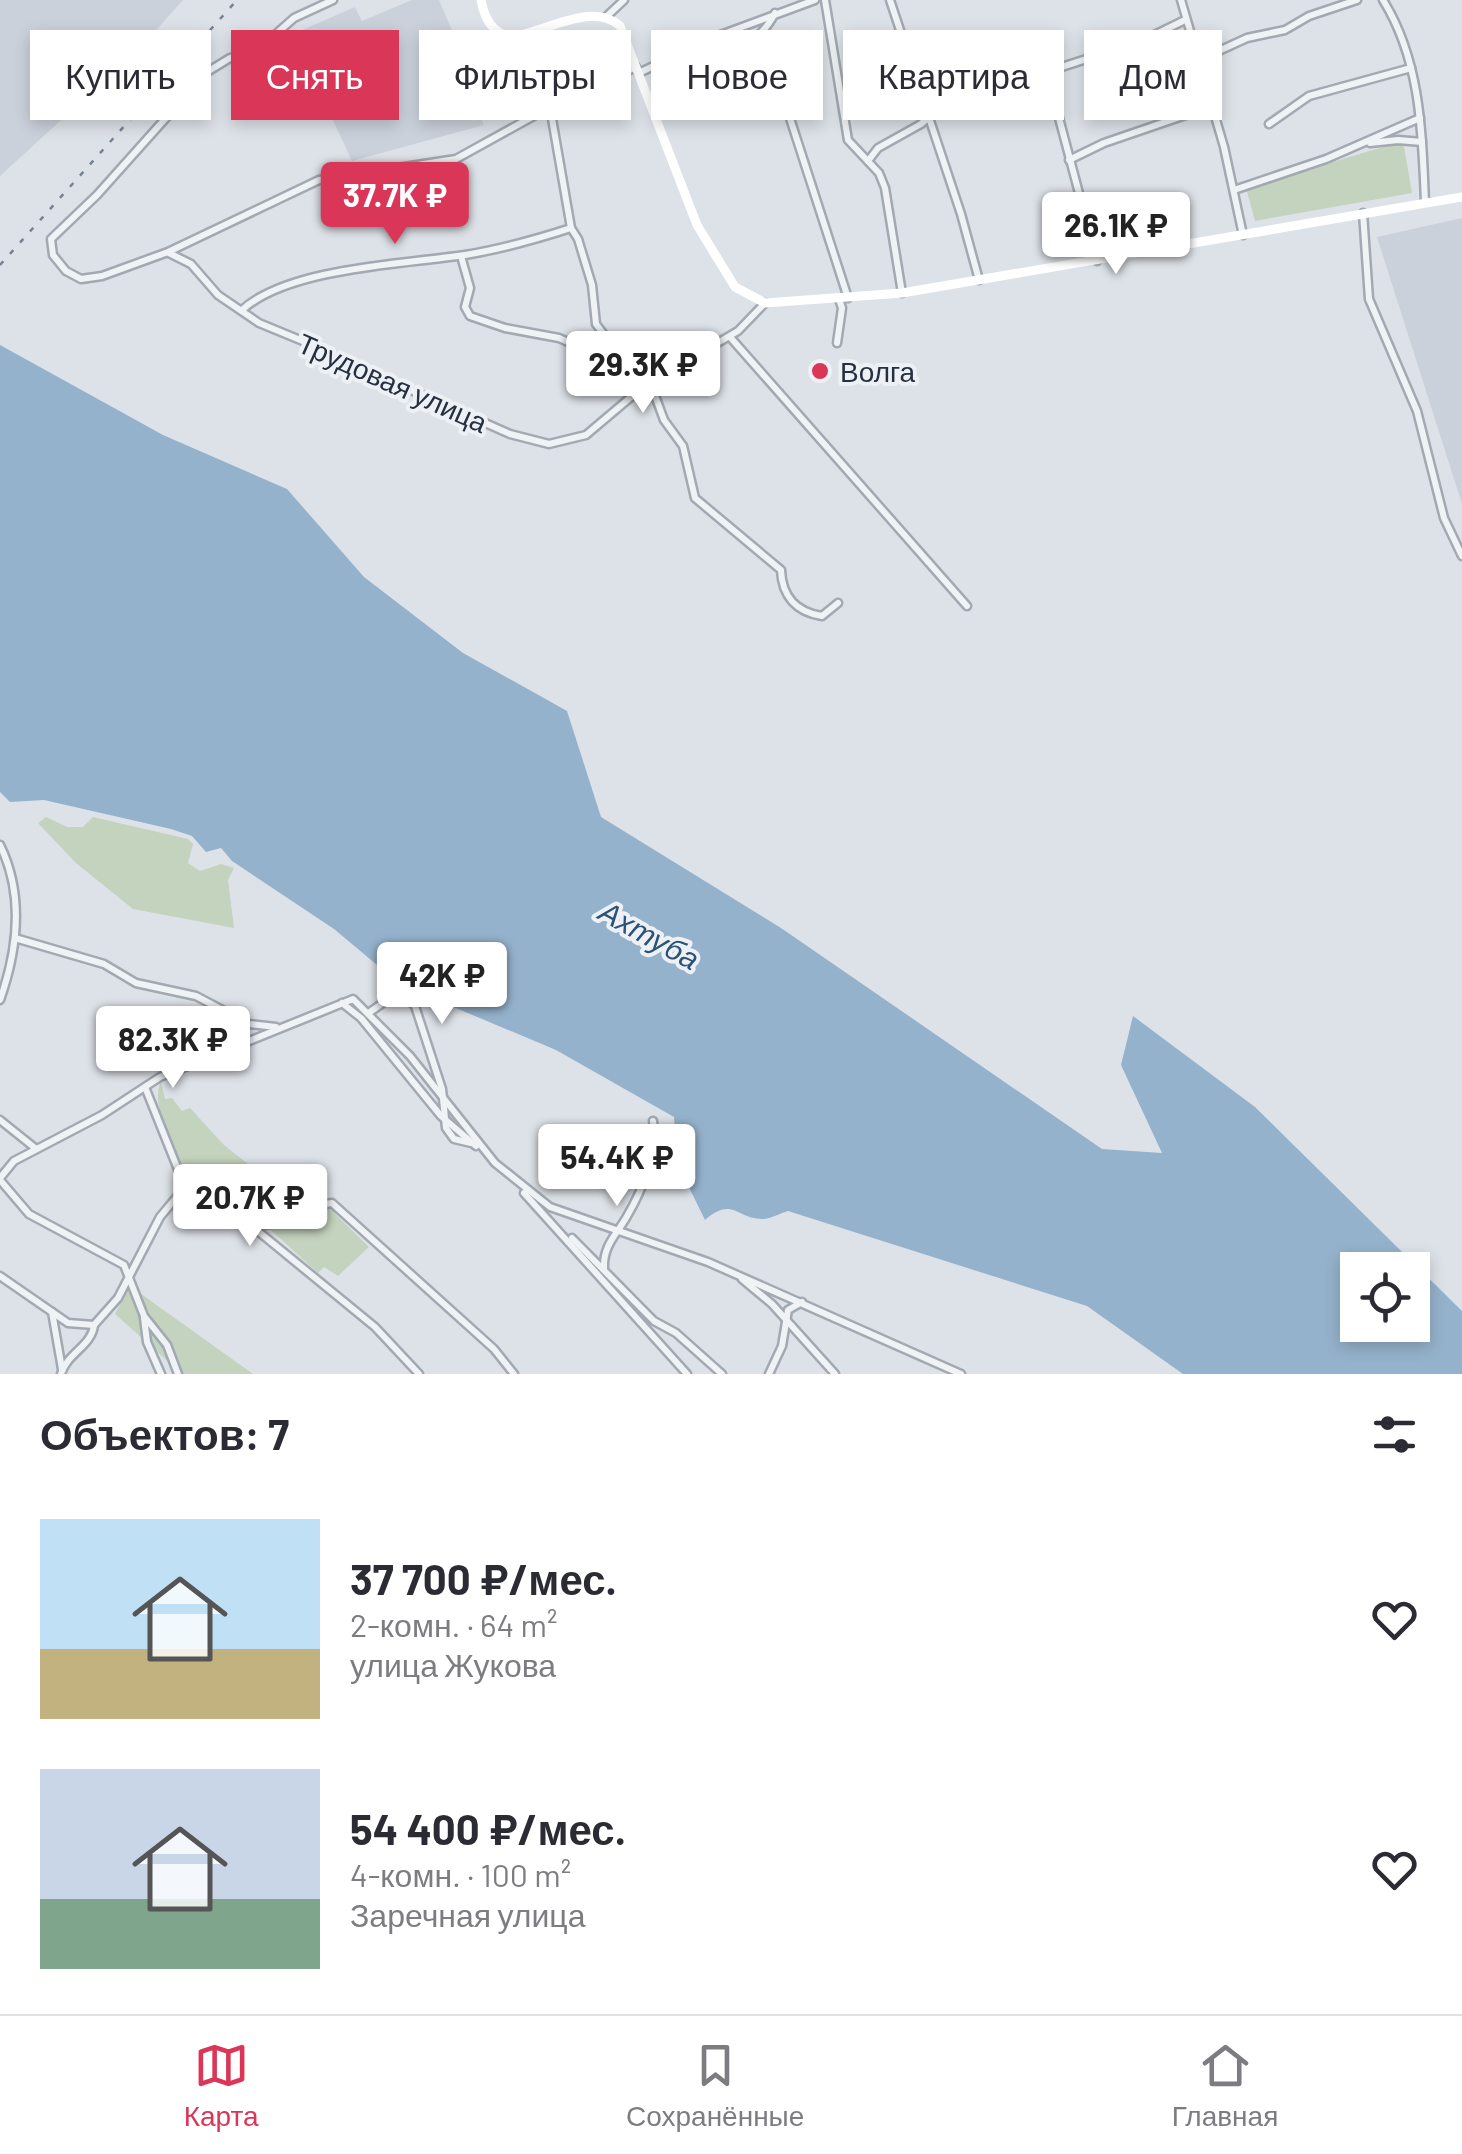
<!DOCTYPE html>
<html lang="ru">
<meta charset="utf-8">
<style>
body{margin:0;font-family:Barlow,sans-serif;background:#f7f7f7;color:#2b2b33;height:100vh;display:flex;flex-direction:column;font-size:38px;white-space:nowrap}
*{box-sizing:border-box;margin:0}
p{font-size:32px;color:#7c7c81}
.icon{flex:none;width:55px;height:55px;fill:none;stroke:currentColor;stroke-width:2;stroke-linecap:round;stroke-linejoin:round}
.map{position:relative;height:1374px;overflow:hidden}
.panel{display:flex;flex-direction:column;background:#fff;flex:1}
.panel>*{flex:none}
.top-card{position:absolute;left:30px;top:30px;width:1402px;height:90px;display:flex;gap:20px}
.controls{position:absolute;left:1340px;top:1252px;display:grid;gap:20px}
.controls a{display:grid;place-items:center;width:90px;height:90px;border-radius:0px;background:#fff;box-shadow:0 5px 15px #0003;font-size:50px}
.price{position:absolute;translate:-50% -85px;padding:0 22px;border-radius:10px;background:#fff;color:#222;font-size:32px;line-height:65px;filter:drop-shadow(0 2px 5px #0008)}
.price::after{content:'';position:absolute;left:50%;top:60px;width:30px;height:22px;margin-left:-15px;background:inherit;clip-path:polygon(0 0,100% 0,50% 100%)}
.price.current{background:#da3657;color:#fff}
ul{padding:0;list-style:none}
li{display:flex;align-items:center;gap:30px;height:250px;padding:0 40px}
li span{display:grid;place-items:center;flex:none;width:280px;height:200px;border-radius:0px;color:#555}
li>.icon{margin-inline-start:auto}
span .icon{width:120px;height:120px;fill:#fffc;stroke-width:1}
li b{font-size:42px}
h2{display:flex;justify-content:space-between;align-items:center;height:120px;padding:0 40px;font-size:42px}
.chip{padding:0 35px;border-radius:0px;background:#fff;box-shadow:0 5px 15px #0003;font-size:35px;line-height:90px}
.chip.current{background:#da3657;color:#fff}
.tabs{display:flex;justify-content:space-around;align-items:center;height:140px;border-top:2px solid #e1e1e2;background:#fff;font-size:28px;color:#7c7c81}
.tabs a{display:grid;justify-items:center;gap:5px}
.tabs .current{color:#da3657}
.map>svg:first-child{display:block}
</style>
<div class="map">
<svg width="1462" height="1374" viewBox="0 0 1462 1374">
<rect width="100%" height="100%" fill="#dde2e8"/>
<g fill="#cbd1db">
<path d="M0 0H183L142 46 0 176Z"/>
<path d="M412 0H439L471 75 464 78 484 125 352 161 293 34 355 7 362 21Z"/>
<path d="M1462 218V504L1377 237Z"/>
</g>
<g fill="#c4d3bd">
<path d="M1403 141 1412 193 1255 221 1246 188Z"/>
<path d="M46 817 67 827H83L93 817 188 839 193 844 188 863 200 871 221 864 234 868 228 880 234 928 133 909 76 863 38 823Z"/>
<path d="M161 1082 165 1099 172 1098 182 1111 190 1108 224 1145 253 1168 249 1176 282 1203 289 1192 329 1208 369 1247 338 1276 324 1267 318 1273C293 1251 268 1225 240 1207 225 1198 202 1196 191 1183 176 1167 149 1101 161 1082Z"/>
<path d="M130 1286 253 1374H182L115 1314Z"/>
</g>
<path fill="#95b2cc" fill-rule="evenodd" d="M0 345 163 435 287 489 364 577 463 653 567 711 601 817 781 928 1102 1149 1162 1153 1121 1065 1133 1016 1255 1107 1462 1311V1374H1183L1087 1306 788 1211C781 1213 770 1219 763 1219 736 1219 733 1196 705 1220L685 1179 693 1156 675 1132 674 1117 556 1050 401 985 334 929 232 861 221 848 206 852 192 836 171 829 44 800 10 802 0 792ZM1358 1270H1412V1325H1358Z"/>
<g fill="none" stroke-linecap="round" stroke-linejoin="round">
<defs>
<g id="minor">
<path d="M333 0 294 18 259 49 230 58 207 72 97 195 51 239 53 255 66 271 81 279 102 276 168 252 319 180 456 159 550 107 636 67"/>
<path d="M825 0 848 140 879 173 885 188 902 293"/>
<path d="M890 0 961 214 979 280"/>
<path d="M1181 0 1224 147 1243 235"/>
<path d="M1383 0C1421 61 1422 133 1425 202"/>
<path d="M607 16 624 0"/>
<path d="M722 35 755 39 768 50 848 298"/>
<path d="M689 51C725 54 757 49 775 13"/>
<path d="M1199 60 1247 38 1285 30 1309 16 1357 0"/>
<path d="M1046 69 1097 261"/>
<path d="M639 73 707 40 815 0"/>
<path d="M550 107 571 228 578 239 592 285 596 324 630 369 650 382 664 420 683 446 695 498 781 570C782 596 796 612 822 616L838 603"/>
<path d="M1269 124 1309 96 1411 68"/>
<path d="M1370 143 1398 140 1422 142"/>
<path d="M1069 160 1104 143 1212 106"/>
<path d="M868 161 878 148 921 124 941 106 1142 41 1185 20"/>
<path d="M1234 190 1326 159 1420 118"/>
<path d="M1363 213 1369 299 1417 411 1444 518 1462 556"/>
<path d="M169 253 191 264 218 295 259 323 310 344 356 370 411 390 510 434 549 444 586 435 644 386 738 331 765 303"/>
<path d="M461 256 470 288 465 307 470 316 505 328 559 338 629 369"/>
<path d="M242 310C288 268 403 264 465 255 501 249 537 239 571 228"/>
<path d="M730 337 967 606"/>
<path d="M837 343 842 308 839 299"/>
<path d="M0 845C24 894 18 949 0 1000"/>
<path d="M15 938 104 964 136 983 196 996 249 1024 276 1027"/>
<path d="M342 1003 361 1018 441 1116 476 1146"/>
<path d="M370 1012 394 995 405 997 415 1006 442 1089 446 1128 454 1139 471 1143"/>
<path d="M145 1087 185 1187 237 1214 375 1327 419 1374"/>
<path d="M0 1120 35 1148"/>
<path d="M0 1178 14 1161 102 1115 160 1077 353 999 410 1056 495 1163 550 1207 708 1262 961 1374"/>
<path d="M0 1180 29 1214 124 1265 144 1316 167 1345 178 1374"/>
<path d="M524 1193 687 1374"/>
<path d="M249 1223C280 1232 303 1205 332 1203L494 1349 514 1374"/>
<path d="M572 1238 654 1321 676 1333 722 1374"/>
<path d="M604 1268C603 1246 616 1235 626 1218 642 1191 658 1153 653 1121"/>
<path d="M0 1276 68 1323 94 1325 118 1298 160 1217 185 1187"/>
<path d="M742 1279 772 1304 835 1374"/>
<path d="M52 1312 62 1369"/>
<path d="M144 1318 147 1342 161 1374"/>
<path d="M61 1374C67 1353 92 1346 94 1325"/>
<path d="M769 1374 782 1346 788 1310 802 1302"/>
</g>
</defs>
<use href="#minor" stroke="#a2a9b2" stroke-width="11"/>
<use href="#minor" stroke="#f0f3f6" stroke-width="6"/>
<path stroke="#fff" stroke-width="9" d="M481 0C484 17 491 32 509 37 543 34 591 0 620 26L697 225 735 287 765 303 902 293 1462 197"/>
<path stroke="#758293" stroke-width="2.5" stroke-dasharray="5 10" stroke-linecap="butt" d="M0 265 237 0"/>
</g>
<circle fill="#da3657" stroke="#edf1f6" stroke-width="4" cx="820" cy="371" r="10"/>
<g text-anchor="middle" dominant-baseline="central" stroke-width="8" stroke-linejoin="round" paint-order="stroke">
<g font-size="28" fill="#253140" stroke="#edf1f6" text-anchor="start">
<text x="840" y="371">Волга</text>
</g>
<g font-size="28" fill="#253140" stroke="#edf1f6">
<text transform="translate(393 382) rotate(24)">Трудовая улица</text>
</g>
<g font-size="30" font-style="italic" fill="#2c5278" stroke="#edf1f6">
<text transform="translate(650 934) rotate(29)">Ахтуба</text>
</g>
</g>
</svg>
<div class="controls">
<a><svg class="icon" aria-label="locate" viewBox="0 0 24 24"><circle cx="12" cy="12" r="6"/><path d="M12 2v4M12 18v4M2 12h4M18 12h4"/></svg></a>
</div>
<b class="price current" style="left:395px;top:247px">37.7K ₽</b>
<b class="price" style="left:1116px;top:277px">26.1K ₽</b>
<b class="price" style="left:643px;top:416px">29.3K ₽</b>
<b class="price" style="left:442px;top:1027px">42K ₽</b>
<b class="price" style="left:173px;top:1091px">82.3K ₽</b>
<b class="price" style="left:617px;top:1209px">54.4K ₽</b>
<b class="price" style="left:250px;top:1249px">20.7K ₽</b>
<div class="top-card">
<a class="chip">Купить</a>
<a class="chip current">Снять</a>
<a class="chip">Фильтры</a>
<a class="chip">Новое</a>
<a class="chip">Квартира</a>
<a class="chip">Дом</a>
</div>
</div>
<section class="panel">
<h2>Объектов: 7<svg class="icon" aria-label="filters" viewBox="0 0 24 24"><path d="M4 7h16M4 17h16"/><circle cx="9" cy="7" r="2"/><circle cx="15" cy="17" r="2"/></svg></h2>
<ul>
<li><span style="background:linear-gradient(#bfe0f5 65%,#c2b280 0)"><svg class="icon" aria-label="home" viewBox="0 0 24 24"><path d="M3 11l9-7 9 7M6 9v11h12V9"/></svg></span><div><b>37 700 ₽/мес.</b><p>2-комн. · 64 m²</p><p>улица Жукова</p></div><svg class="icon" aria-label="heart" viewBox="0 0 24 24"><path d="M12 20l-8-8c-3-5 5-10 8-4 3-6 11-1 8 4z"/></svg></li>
<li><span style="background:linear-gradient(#c9d6e8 65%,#7fa58c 0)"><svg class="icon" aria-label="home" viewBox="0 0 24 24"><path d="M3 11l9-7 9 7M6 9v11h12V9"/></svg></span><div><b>54 400 ₽/мес.</b><p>4-комн. · 100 m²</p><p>Заречная улица</p></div><svg class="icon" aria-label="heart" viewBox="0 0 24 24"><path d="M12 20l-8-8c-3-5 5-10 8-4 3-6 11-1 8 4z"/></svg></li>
</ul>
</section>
<nav class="tabs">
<a class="current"><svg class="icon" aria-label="map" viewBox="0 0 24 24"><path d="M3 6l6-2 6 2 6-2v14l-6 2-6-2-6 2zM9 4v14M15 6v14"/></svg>Карта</a>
<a><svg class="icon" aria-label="saved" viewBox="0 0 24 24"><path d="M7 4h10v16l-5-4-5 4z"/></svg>Сохранённые</a>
<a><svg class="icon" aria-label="home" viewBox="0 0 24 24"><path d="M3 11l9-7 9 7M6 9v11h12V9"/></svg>Главная</a>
</nav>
